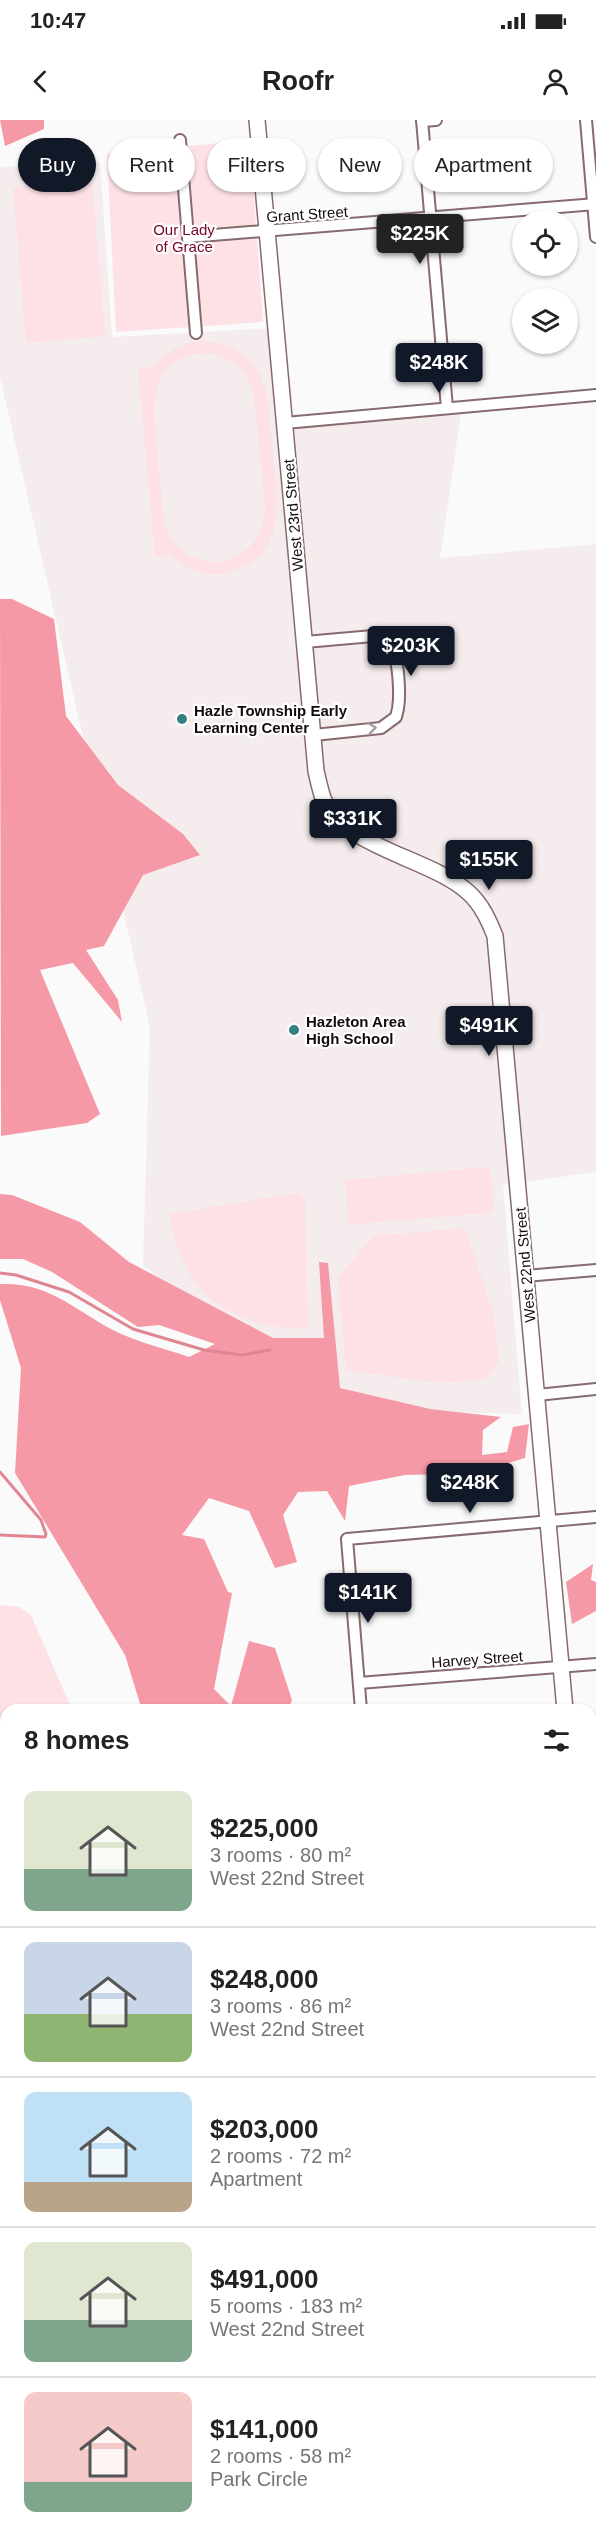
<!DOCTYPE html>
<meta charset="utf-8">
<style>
body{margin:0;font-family:Arial,sans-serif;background:#f2f2f2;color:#222;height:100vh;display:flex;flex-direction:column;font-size:22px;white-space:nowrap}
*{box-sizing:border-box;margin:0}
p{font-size:20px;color:#767676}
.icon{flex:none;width:33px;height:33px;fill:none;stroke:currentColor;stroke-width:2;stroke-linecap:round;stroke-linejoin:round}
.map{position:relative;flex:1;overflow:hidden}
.sheet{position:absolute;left:0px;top:1584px;width:597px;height:836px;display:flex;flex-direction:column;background:#fff;border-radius:18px 18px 0 0;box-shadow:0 2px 4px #0004}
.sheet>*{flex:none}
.guide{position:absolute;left:18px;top:18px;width:561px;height:54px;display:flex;gap:12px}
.controls{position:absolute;left:512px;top:90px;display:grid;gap:12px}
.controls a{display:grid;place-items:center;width:66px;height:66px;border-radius:50%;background:#fff;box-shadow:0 2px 4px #0004;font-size:30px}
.price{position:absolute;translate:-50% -51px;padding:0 14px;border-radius:6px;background:#111827;color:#fff;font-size:20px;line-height:39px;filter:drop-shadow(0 2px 3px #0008)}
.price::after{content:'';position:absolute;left:50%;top:36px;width:18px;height:14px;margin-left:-9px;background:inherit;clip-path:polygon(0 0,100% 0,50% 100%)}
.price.on{background:#222;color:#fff}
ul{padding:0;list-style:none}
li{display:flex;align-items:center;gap:18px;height:150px;padding:0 24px}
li+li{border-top:2px solid #e0e0e0}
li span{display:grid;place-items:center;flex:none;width:168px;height:120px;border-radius:12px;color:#555}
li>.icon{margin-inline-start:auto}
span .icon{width:72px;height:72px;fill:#fffc;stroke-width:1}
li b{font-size:26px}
h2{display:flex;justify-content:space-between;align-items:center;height:72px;padding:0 24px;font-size:26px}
.tag{padding:0 21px;border-radius:27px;background:#fff;box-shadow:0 2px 4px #0004;font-size:21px;line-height:54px}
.tag.on{background:#111827;color:#fff}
.status{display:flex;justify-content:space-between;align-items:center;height:42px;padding:0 30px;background:#fff;direction:ltr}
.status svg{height:16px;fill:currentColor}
header{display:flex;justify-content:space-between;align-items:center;height:78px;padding:0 24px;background:#fff;font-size:27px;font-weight:600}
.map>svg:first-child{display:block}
</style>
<div class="status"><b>10:47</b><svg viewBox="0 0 49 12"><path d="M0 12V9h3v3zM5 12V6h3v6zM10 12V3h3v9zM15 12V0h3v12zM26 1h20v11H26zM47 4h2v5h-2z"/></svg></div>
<header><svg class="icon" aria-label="back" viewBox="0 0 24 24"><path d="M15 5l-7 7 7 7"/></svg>Roofr<svg class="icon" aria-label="person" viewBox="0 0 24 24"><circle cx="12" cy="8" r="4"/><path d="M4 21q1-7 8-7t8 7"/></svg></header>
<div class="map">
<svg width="596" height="2419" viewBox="0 0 596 2419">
<rect width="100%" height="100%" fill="#fafafa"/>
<g fill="#f5eced">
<path d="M100 42 112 217 276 208 285 303 462 287 440 438 596 424V1052L503 1065 522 1294 366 1290 318 1245 229 1214 143 1145 150 907 0 257V47Z"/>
<path d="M591 2260 596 2264V2419H456L459 2414H591Z"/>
</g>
<g fill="#fee1e4" fill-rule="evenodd">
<path d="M250 20 263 202 116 212 107 34Z"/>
<path d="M92 61 105 216 26 223 13 68Z"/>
<path d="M201 221C235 221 261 242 267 276 270 299 272 322 274 345 278 388 284 438 230 452 206 458 184 449 167 433V436L155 437 138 249 150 247 151 250C164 233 180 223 201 221ZM207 233C229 236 245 248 253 269L265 386C265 448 188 463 165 406 161 383 160 359 158 337 154 293 143 236 207 233Z"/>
<path d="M490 1047 494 1092 349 1105 345 1060Z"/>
<path d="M297 1073 305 1079 308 1209C230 1209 181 1173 170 1094Z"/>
<path d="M465 1108 494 1196 499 1242 485 1259 438 1263 346 1250 338 1158 373 1116Z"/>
<path d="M0 1485 19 1487 31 1495 72 1590H6V1872L0 1864Z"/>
</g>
<g fill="#f699a6">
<path d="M0 0H44V9L5 26Z"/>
<path d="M0 479H12L54 499 66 596 118 665 183 714 200 735 143 755 104 826 86 830 118 880 122 902 73 843 40 850 100 994 87 1003 1 1016Z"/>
<path d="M0 1074 12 1075 80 1102 129 1142 273 1218H324L319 1142 328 1143 340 1268 430 1289 501 1297 483 1310 482 1335 507 1332 513 1307 529 1304 525 1338 488 1349 466 1388 450 1354 405 1355 349 1366 345 1401 327 1371 298 1372 283 1395 297 1442 275 1448 249 1391 209 1378 182 1415 204 1419 228 1472 232 1473 214 1569 231 1586 249 1521 275 1528 292 1580 288 1590H142L125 1535 15 1353 21 1248 0 1180V1164C52 1162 76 1192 119 1213 141 1223 166 1229 189 1237L215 1224 159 1205 138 1207 52 1152 23 1139H0Z"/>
<path d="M593 1444 591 1460 596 1462V1491L572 1504 566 1462Z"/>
<path d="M0 1954 6 1977V2277L0 2279Z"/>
<path d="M66 2414H192L183 2419H73Z"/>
<path d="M220 2414H395L389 2419H212Z"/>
</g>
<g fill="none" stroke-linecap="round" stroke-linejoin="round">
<g stroke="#e08592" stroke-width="3">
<path d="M0 1153 16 1155 69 1172 133 1209 204 1230 242 1235 270 1230"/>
<path d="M0 1352 41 1400 46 1414 45 1417 0 1415"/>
<path d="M0 1864 6 1872"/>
<path d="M0 1927 6 1955"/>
<path d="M0 2134 6 2135"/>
<path d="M0 2290 6 2284"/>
<path d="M0 2338 6 2345"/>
<path d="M16 2419 19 2414"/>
</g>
<defs>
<g id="street">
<path d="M422 0 447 288"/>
<path d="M586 0 596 117"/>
<path d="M422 1 436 0"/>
<path d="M180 20 188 117"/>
<path d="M196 213 188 117 596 84"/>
<path d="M285 303 596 275"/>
<path d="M305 522 373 516 388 519C399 535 402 579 396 597L381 608 314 615"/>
<path d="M525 1156 596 1150"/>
<path d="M537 1275 596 1269"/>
<path d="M359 1563 596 1544"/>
<path d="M361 1590 347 1419 596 1397"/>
<path d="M591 1693H596"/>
<path d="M591 1844H596"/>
<path d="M591 2088 596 2087"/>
</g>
<g id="secondary">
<path d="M257 0 316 651C318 660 320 669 323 678 343 728 432 738 469 773 482 785 489 801 495 816L565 1590"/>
<path d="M591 1877 596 1942"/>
</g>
<g id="highway">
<path d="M591 2268 596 2260"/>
<path d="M423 2419 430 2414"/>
<path d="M452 2419 457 2414"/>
</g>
</defs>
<use href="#street" stroke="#876a6d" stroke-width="14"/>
<use href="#secondary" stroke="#876a6d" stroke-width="18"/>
<use href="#highway" stroke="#d5d3d3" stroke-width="22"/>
<use href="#street" stroke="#fff" stroke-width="10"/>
<use href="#secondary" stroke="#fff" stroke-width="15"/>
<use href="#highway" stroke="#dc8490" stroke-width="20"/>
</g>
<defs><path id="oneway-chevron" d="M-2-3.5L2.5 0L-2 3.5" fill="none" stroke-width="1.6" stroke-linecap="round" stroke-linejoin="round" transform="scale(1.5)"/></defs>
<use stroke="#a19d9d" href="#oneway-chevron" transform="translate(372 608) rotate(-8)"/>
<g fill="#357e81" stroke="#fff" stroke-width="2">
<circle cx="182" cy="599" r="6"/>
<circle cx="294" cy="910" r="6"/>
</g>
<g text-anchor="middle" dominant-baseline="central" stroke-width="4.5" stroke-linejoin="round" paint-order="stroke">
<g font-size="15" fill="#140a0b" stroke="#fff">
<text transform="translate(307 94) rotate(-4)">Grant Street</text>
<text transform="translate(293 395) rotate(-95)">West 23rd Street</text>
<text transform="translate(525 1145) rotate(-95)">West 22nd Street</text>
<text transform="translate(477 1539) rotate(-4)">Harvey Street</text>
</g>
<g font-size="15" fill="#76042b" stroke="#fff">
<text x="184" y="109">Our Lady<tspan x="184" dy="17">of Grace</tspan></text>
</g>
<g font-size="15" font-weight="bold" fill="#140a0b" stroke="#fff" text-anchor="start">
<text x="194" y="590">Hazle Township Early<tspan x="194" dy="17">Learning Center</tspan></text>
<text x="306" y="901">Hazleton Area<tspan x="306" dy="17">High School</tspan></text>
</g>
</g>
</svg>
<div class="controls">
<a><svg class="icon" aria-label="locate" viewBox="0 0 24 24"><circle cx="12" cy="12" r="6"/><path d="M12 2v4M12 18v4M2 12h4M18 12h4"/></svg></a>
<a><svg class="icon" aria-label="layers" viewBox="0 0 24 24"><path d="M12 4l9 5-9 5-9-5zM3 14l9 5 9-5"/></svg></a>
</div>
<b class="price on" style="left:420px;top:145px">$225K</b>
<b class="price" style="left:439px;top:274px">$248K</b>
<b class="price" style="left:411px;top:557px">$203K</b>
<b class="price" style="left:353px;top:730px">$331K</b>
<b class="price" style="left:489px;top:771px">$155K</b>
<b class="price" style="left:489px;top:937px">$491K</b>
<b class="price" style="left:470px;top:1394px">$248K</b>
<b class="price" style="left:368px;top:1504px">$141K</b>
<div class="guide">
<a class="tag on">Buy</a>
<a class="tag">Rent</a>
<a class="tag">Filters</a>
<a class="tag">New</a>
<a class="tag">Apartment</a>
</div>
<section class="sheet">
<h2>8 homes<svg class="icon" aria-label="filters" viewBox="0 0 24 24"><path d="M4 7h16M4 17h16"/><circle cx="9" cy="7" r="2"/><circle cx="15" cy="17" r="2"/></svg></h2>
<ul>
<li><span style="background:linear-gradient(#dfe7d0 65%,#7fa58c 0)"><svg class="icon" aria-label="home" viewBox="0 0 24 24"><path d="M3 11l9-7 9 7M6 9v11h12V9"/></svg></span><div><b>$225,000</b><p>3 rooms · 80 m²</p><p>West 22nd Street</p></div></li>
<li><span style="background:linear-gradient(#c9d6e8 60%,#8fb573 0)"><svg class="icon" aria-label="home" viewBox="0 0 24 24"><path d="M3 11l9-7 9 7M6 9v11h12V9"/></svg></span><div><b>$248,000</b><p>3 rooms · 86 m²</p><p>West 22nd Street</p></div></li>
<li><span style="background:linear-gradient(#bfe0f5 75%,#b9a48a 0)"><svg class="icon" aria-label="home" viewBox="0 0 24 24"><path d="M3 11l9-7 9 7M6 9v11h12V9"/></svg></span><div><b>$203,000</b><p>2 rooms · 72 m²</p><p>Apartment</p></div></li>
<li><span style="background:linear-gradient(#dfe7d0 65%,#7fa58c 0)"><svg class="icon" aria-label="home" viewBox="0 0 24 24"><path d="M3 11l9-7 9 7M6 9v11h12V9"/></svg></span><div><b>$491,000</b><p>5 rooms · 183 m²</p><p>West 22nd Street</p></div></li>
<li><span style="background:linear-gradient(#f6c9c9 75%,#7fa58c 0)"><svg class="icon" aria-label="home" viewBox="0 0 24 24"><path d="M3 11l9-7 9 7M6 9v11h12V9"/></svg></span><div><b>$141,000</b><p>2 rooms · 58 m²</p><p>Park Circle</p></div></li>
</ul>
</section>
</div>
